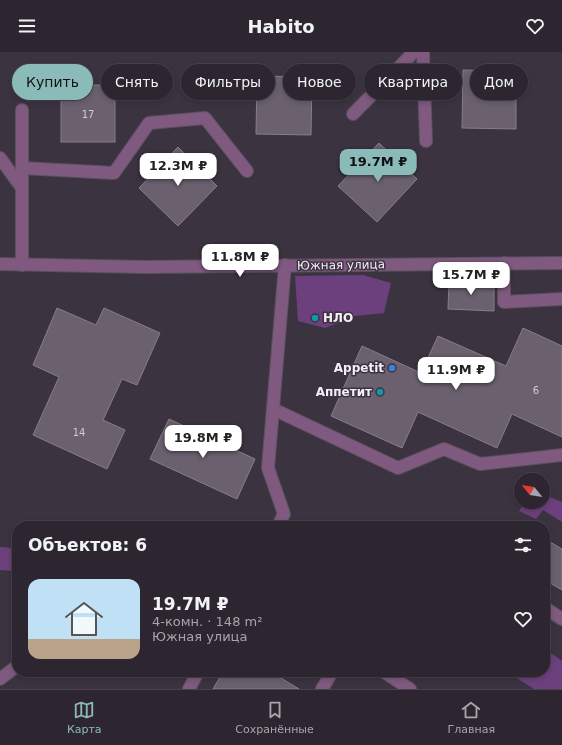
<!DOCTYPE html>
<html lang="ru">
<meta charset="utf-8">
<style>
body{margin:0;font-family:"DejaVu Sans",sans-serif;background:#39323c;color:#f1f3f6;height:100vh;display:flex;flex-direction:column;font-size:15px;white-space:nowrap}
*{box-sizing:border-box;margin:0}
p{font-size:13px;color:#a7a5ab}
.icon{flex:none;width:22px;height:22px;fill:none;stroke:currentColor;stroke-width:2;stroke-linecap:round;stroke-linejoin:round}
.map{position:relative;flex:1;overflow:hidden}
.details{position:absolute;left:12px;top:469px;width:538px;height:156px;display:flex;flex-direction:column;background:#2d2630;border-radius:16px;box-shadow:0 2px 6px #0003,0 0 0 1px #48434c}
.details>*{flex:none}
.guide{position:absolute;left:12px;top:12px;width:538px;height:36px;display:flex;gap:8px}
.needle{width:26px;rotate:300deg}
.buttons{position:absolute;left:514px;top:421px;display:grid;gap:8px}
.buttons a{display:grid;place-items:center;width:36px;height:36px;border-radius:50%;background:#2d2630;box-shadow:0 2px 6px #0003,0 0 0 1px #48434c;font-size:20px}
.price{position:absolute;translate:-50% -34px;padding:0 9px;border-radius:8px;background:#fff;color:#222;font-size:13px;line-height:26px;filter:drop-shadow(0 1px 2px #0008)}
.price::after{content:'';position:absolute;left:50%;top:24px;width:12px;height:9px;margin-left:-6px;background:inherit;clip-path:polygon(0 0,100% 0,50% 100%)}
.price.selected{background:#8bbbb9;color:#111}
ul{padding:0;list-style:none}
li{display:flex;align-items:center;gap:12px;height:100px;padding:0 16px}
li+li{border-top:1px solid #48434c}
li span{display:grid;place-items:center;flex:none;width:112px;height:80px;border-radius:12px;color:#555}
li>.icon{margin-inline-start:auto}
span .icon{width:48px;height:48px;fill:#fffc;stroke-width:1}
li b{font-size:17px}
h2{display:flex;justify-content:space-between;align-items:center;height:48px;padding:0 16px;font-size:17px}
.pill{padding:0 14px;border-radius:18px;background:#2d2630;box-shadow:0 2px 6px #0003,0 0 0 1px #48434c;font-size:14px;line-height:36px}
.pill.selected{background:#8bbbb9;color:#111}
header{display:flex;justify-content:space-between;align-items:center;height:52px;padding:0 16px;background:#2d2630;font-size:18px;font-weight:800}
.dock{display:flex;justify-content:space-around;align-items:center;height:56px;border-top:1px solid #48434c;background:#2d2630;font-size:11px;color:#a7a5ab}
.dock a{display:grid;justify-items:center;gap:2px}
.dock .selected{color:#8bbbb9}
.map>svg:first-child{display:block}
</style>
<header><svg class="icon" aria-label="menu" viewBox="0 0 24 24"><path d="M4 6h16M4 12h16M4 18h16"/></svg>Habito<svg class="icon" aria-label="heart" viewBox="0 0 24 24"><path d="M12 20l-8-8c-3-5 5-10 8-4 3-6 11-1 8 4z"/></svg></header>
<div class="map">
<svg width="562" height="637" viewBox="0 0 562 637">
<rect width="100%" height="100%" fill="#3c3340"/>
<g fill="#6c407c">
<path d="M363 223 391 231 384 261 355 264 325 276 298 269 295 224Z"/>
<path d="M543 442 562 450V470L543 458 536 467 519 459 525 450H543Z"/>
<path d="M0 495 13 496 14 519 0 518Z"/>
<path d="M545 597 562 609V637H534L512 623 513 620H545Z"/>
</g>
<g fill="#6a606e" stroke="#877d8b">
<path d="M463 18 516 19V77L462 76Z"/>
<path d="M257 24 312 25 311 83 256 82Z"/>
<rect x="61" y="33" width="54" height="57"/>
<path d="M379 91 417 127 377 170 338 134Z"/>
<path d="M178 95 217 134 178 174 139 136Z"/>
<path d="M449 229 494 230V259L448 257Z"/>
<path d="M57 256 96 273 104 256 160 281 137 333 122 327 103 368 125 378 107 417 33 383 59 325 33 313Z"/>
<path d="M523 276 562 294V385L512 362 497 396 418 360 402 396 331 364 362 294 421 321 438 284 506 314Z"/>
<path d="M169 367 255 407 237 447 150 407Z"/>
<path d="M545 487 562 497V538L545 528Z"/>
<path d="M223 620H271L299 637H213Z"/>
</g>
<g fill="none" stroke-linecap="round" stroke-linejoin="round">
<defs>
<g id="minor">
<path d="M423 0 426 89"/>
<path d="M353 62 414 0"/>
<path d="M0 106 22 136"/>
<path d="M22 116 114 121 149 71 205 66 247 119"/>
<path d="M504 211V250L562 247"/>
<path d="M0 212 144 215 562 211"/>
<path d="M22 213V58"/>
<path d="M273 357 398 416 444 397 480 412 562 403"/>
<path d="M278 474 284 462 268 416 285 213"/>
<path d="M545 556 562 567"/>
<path d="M384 620 410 637"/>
<path d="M0 627 17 614"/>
<path d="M189 637 198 620"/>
<path d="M322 637 332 620"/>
</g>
</defs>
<use href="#minor" stroke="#59515d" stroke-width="14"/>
<use href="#minor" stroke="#7f597f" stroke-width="12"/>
</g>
<g fill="#0f9aa8" stroke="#3c3340" stroke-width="1.5">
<circle cx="315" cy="266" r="4"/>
<circle cx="380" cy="340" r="4"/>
</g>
<circle fill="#3f7fe0" stroke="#3c3340" stroke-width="1.5" cx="392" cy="316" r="4"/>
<g text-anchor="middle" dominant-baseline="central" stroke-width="3" stroke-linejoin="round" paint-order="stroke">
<g font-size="10" fill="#d2cad4">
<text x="88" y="62">17</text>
<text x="536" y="338">6</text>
<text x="79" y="380">14</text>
</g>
<g font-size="12" fill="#f4eef6" stroke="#3c3340">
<text transform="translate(341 213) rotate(-1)">Южная улица</text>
</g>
<g font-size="12" font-weight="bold" fill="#f4eef6" stroke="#3c3340" text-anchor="end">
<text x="323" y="266" text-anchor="start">НЛО</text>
<text x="384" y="316">Appetit</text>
<text x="372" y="340">Аппетит</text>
</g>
</g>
</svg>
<div class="buttons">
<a><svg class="needle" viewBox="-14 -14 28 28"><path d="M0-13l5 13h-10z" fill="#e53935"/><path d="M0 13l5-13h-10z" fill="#a7a5ab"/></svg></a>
</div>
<b class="price selected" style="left:378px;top:131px">19.7M ₽</b>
<b class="price" style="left:178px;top:135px">12.3M ₽</b>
<b class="price" style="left:240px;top:226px">11.8M ₽</b>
<b class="price" style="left:471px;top:244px">15.7M ₽</b>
<b class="price" style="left:456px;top:339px">11.9M ₽</b>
<b class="price" style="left:203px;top:407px">19.8M ₽</b>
<div class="guide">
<a class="pill selected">Купить</a>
<a class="pill">Снять</a>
<a class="pill">Фильтры</a>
<a class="pill">Новое</a>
<a class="pill">Квартира</a>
<a class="pill">Дом</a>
</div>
<section class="details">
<h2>Объектов: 6<svg class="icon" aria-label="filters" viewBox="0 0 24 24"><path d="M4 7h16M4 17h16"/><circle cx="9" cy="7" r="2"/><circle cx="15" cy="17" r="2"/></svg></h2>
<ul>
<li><span style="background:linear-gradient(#bfe0f5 75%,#b9a48a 0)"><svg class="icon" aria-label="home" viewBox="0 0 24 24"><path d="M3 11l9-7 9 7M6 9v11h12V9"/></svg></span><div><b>19.7M ₽</b><p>4-комн. · 148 m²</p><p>Южная улица</p></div><svg class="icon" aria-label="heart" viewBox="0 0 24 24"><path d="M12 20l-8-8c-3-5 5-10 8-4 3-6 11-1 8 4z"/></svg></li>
</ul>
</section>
</div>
<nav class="dock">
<a class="selected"><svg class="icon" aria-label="map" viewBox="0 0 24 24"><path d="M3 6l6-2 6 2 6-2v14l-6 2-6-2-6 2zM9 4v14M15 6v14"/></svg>Карта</a>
<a><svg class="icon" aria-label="saved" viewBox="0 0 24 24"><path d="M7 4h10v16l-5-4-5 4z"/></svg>Сохранённые</a>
<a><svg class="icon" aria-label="home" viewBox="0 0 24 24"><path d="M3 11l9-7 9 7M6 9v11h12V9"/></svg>Главная</a>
</nav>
